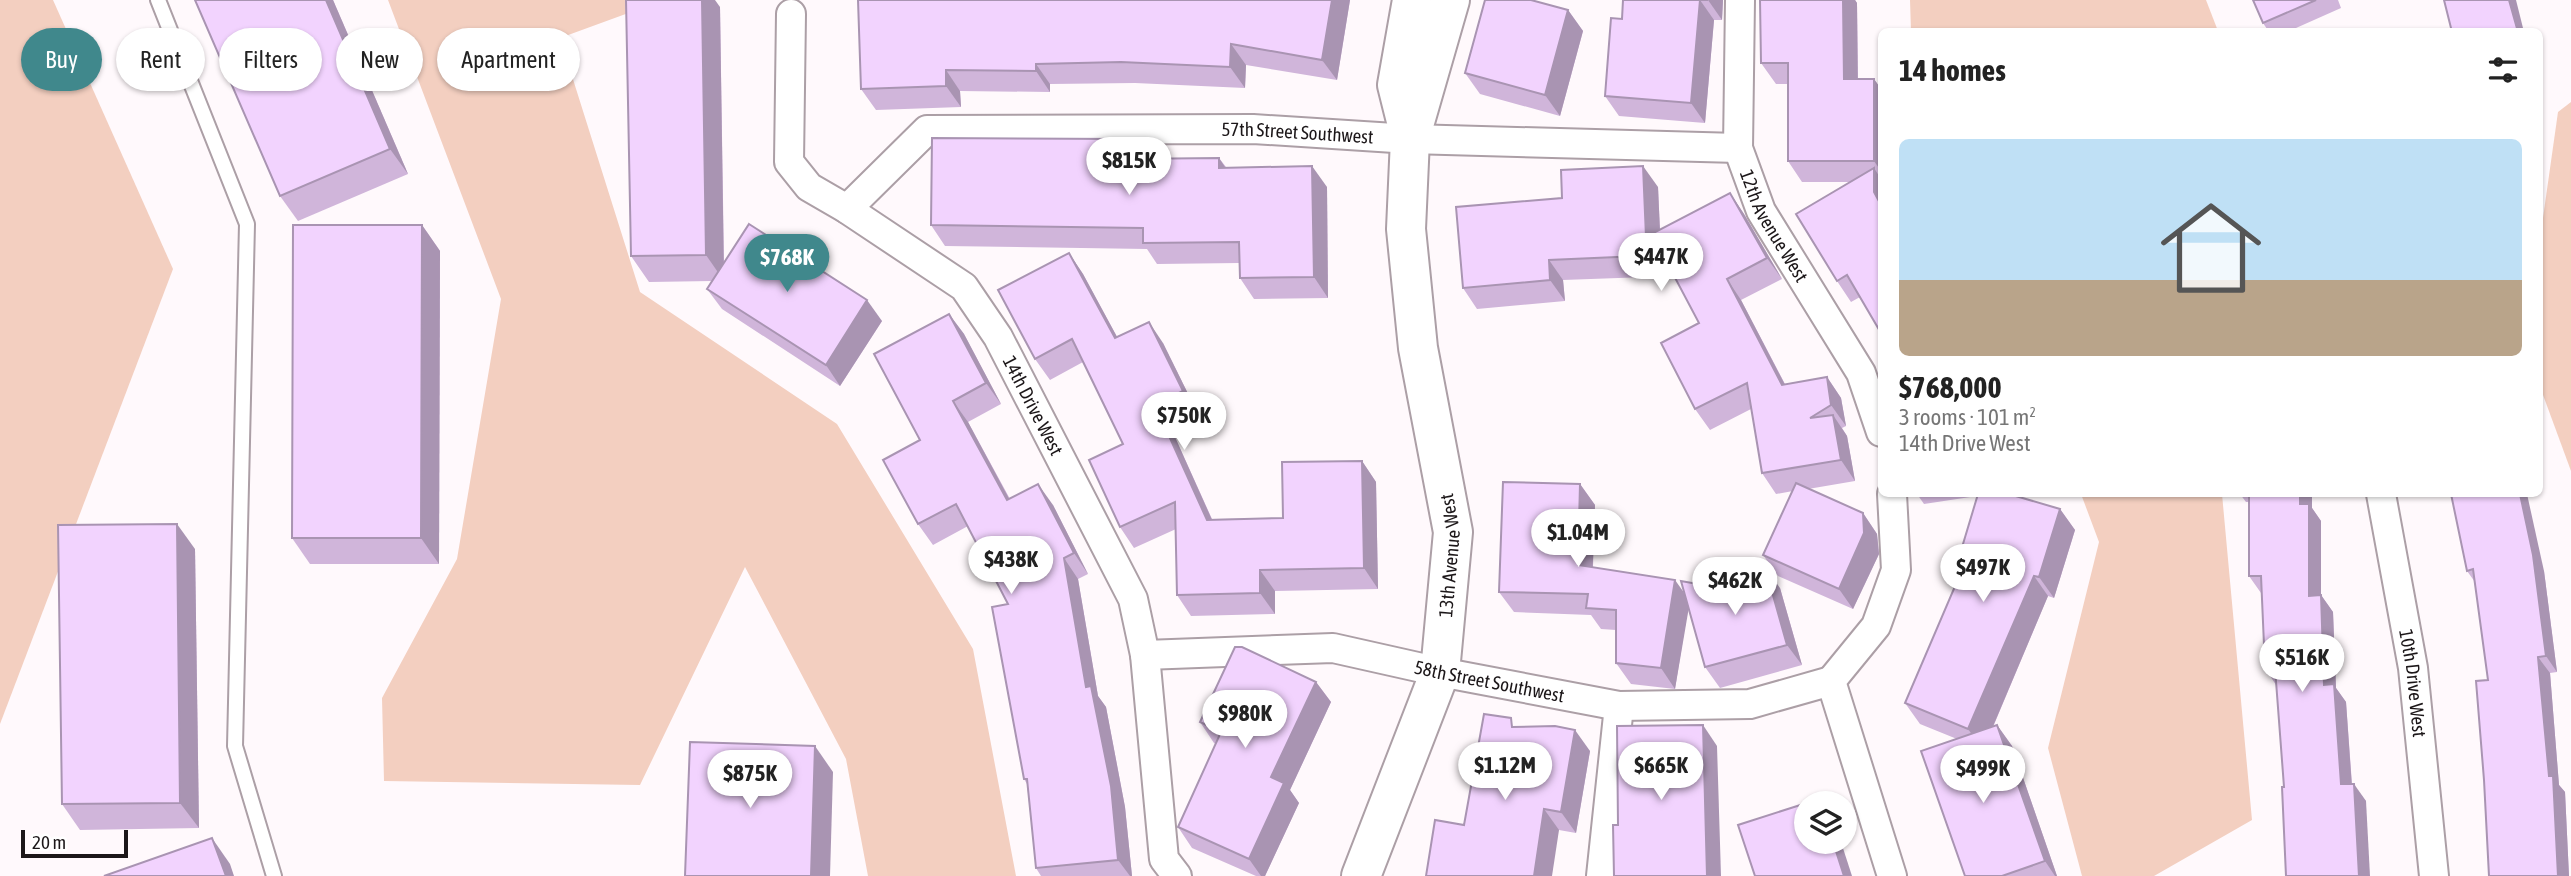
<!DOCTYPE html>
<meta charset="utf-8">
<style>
body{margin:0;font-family:"Asap Condensed",sans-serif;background:#f6f6f6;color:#222;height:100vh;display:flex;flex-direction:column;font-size:26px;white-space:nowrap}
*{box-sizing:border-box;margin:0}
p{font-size:23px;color:#767676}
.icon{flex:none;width:38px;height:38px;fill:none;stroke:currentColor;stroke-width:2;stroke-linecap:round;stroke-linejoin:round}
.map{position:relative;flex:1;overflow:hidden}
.side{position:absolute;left:1878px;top:28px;width:665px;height:469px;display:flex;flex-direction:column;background:#fff;border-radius:10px;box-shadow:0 2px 5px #0004}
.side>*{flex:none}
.hud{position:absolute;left:21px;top:28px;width:665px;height:63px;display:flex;gap:14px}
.fabs{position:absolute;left:1794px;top:791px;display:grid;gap:14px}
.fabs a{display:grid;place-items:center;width:63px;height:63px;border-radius:50%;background:#fff;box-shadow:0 2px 5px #0004;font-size:35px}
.scale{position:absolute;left:21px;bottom:18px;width:107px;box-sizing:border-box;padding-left:7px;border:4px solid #1c1719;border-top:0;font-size:19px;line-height:24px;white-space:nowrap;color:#1c1719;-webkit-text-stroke:5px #fff;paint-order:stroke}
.price{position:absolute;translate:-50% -60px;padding:0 16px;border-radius:24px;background:#fff;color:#222;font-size:23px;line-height:46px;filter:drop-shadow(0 2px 4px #0008)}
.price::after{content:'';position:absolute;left:50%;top:42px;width:21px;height:16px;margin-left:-10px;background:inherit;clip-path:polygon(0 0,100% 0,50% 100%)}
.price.on{background:#40888c;color:#fff}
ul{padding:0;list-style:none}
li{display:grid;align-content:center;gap:14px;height:371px;padding:0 21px}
li span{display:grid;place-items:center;height:217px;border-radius:10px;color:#555}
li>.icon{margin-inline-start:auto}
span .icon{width:126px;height:126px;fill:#fffc;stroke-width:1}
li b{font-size:30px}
h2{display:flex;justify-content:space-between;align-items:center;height:84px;padding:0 21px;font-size:30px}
.chip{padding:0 24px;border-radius:32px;background:#fff;box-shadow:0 2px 5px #0004;font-size:24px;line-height:63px}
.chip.on{background:#40888c;color:#fff}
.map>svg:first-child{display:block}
</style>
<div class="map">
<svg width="2571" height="876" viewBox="0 0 2571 876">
<rect width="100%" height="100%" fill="#fff9fc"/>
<g fill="#f3cfc0">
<path d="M0 0H53L173 269 0 724Z"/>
<path d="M388 0H664L560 38 640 292 837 424 973 649 1016 876H868L846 759 745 567 640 785 384 781 382 698 457 559 501 299Z"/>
<path d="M1910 0H2206L2218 31H1911Z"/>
<path d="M2571 102V471L2539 384V246L2558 112Z"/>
<path d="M2081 494H2222L2252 820 2154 876H2082L2048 748 2099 542Z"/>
</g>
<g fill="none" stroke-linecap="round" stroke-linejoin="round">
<defs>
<path id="lane" d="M158 0 247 224 235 746 274 876"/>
<g id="street">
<path id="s1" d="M1740 0 1738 148 1761 211 1861 373 1881 432"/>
<path id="s2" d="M791 14 789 162 809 187 847 209 964 287 998 337 1133 599 1145 655 1164 859 1177 876"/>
<path id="s3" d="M847 209 927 130 1253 129 1410 139 1738 148"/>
<path d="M1892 494 1896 570 1876 626 1831 681 1892 876"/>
<path id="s4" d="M2381 494 2413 668 2434 876"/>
<path id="s5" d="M1145 655 1333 648 1440 672 1619 706 1750 704 1831 681"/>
<path d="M1601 876 1619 706"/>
</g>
<g id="secondary">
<path d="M1410 137 1397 85 1412 0"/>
<path id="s6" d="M1361 876 1440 672 1453 532 1418 348 1406 229 1410 139 1450 0"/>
</g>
</defs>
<use href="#lane" stroke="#ac9fa6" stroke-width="18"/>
<use href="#street" stroke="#ac9fa6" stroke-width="32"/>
<use href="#secondary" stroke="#ac9fa6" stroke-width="42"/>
<use href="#lane" stroke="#fff" stroke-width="14"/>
<use href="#street" stroke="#fff" stroke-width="28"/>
<use href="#secondary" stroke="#fff" stroke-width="38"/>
</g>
<g fill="#d0b5da">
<path d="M333 0 408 174 298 221 280 196Z"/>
<path d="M858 0H1350L1337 80 1246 65 1245 88 1135 83 1050 84V92L960 91 961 107 876 110 861 89Z"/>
<path d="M1623 0H1723L1722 20H1714L1705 123 1619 116 1605 96 1622 19Z"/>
<path d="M1760 0H1855L1857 3 1858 79H1874L1881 89V333L1860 297 1851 302 1837 281 1851 182H1802L1788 161V84H1776L1761 63Z"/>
<path d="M2253 0H2338L2341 8 2287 32H2269L2263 23Z"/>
<path d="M720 7 724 262 882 321 840 386 722 309 707 289 712 281 649 282 631 256Z"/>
<path d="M1568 10 1583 31 1560 116 1480 94 1465 73Z"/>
<path d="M1137 158H1219L1226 167 1327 187 1328 298 1254 299 1240 278 1239 263 1157 264 1147 249 945 246 931 225Z"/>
<path d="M1658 187 1660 230 1730 193 1744 214 1782 279 1741 300 1785 384 1827 377 1841 398 1846 426 1842 428 1847 436 1855 481 1808 489 1863 513 1877 534 1879 554 1853 609 1778 576 1763 555 1793 491 1776 494 1762 473 1751 409 1710 430 1695 409 1699 323 1674 276 1563 280 1565 301 1477 309 1463 288 1562 198Z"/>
<path d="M422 225 440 251 439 564H310L292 538Z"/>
<path d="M1069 253 1083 274 1117 337 1163 343 1197 412 1170 426 1212 519 1283 518 1362 461 1376 482 1378 589 1275 591V614L1191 616 1177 595 1176 529 1134 548 1120 527 1123 444 1083 362 1050 380 1035 359Z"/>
<path d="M949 314 964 334 1001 404 968 422 1010 499 1053 505 1088 574 1078 579 1098 696 1106 707 1125 807 1132 876H1041L1036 868 1027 784 1024 779 1008 604 968 526 933 545 918 524 920 440Z"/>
<path d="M1580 484 1595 505 1593 567 1684 594 1703 585 1780 588 1802 665 1720 688 1705 667 1688 608 1675 689 1631 684 1616 663V630L1601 629 1591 615 1514 612 1499 592Z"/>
<path d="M1917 494H2009L2060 509 2075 530 2054 598 2048 596 1993 727 1997 725 2012 746 2057 876H1965L1957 739 1920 724 1905 703 1965 562 1960 554 1977 496 1924 504Z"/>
<path d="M2240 494H2312V508L2321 521V595L2333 612 2336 688 2346 702 2352 784 2366 801 2284 787 2276 685 2265 668 2262 593H2261L2249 576V502H2246Z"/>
<path d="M2451 494 2544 571 2557 672 2550 673 2559 785 2565 792 2569 876H2489L2488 680 2475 582 2467 571Z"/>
<path d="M195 549 199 828 80 830 62 804Z"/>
<path d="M1316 682 1331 702 1290 790 1299 803 1265 876H1256L1192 848 1178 827 1216 744 1214 743 1200 722Z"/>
<path d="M1517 727 1590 751 1576 833 1559 830 1464 825Z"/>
</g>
<g fill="#a994b2">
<path d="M326 0H333L408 174 390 149Z"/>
<path d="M702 0H715L720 7 724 281 706 255Z"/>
<path d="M1332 0H1350L1337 80 1322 60Z"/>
<path d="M1700 0 1714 20 1705 123 1691 103Z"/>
<path d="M1708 0H1723L1722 20Z"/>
<path d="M1843 0H1855L1857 3 1858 99 1844 79Z"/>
<path d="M2509 0H2516L2524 32H2518Z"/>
<path d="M1568 10 1583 31 1560 116 1545 95Z"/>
<path d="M1231 44 1246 65 1245 88 1230 67Z"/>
<path d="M1036 64 1050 84V92L1036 71Z"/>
<path d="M946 70 960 91 961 107 946 86Z"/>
<path d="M1874 79 1881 89V171L1874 161Z"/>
<path d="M1123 139 1138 160 1123 159Z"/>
<path d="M1219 158 1233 179 1219 168Z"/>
<path d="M1312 166 1327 187 1328 298 1314 277Z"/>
<path d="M1643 166 1658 187 1661 255 1646 237Z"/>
<path d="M1874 168 1881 179V205L1874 192Z"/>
<path d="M1730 193 1744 214 1782 279 1767 258Z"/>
<path d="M422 225 440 251 439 564 421 538Z"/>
<path d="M1069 253 1083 274 1129 359 1115 338Z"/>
<path d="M1549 260 1563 280 1565 301 1550 280Z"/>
<path d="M1727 279 1741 300 1796 406 1782 385Z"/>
<path d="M867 300 882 321 840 386 826 365Z"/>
<path d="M949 314 964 334 1001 404 986 383Z"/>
<path d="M1149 322 1163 343 1197 412 1183 391Z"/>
<path d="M1827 377 1841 398 1846 426 1831 405Z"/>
<path d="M953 401 968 422 1021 521 1007 500Z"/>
<path d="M1155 405 1170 426 1221 540 1207 520Z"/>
<path d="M1833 415 1847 436 1855 481 1841 460Z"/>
<path d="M1362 461 1376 482 1378 589 1364 568Z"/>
<path d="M1038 484 1053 505 1088 574 1074 553Z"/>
<path d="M1580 484 1595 505 1592 586 1578 565Z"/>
<path d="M2300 494H2312V508L2321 521V595L2333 612 2336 688 2346 702 2353 802 2341 784 2309 596Z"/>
<path d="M2520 494H2527L2544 571 2557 672 2546 656Z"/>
<path d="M2060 509 2075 530 2054 598 2039 577Z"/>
<path d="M1863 513 1877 534 1879 554 1853 609 1839 589Z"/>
<path d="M177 524 195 549 199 828 180 803Z"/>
<path d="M1064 558 1078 579 1098 696 1106 707 1125 807 1132 876H1130L1118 860 1086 687Z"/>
<path d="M1765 567 1780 588 1802 665 1787 645Z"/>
<path d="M1260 570 1275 591V614L1260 593Z"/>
<path d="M2034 576 2048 596 1983 750 1968 729Z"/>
<path d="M1675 580 1690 601 1675 689 1661 668Z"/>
<path d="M2538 657 2550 673 2559 785 2565 792 2569 876H2558Z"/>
<path d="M1316 682 1331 702 1290 790 1299 803 1265 876H1261L1249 859 1271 777Z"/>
<path d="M1703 725 1717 746 1721 876H1707Z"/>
<path d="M1997 725 2012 746 2057 876H2055L2045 861Z"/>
<path d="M1575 730 1590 751 1576 833 1561 812Z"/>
<path d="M815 746 833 772 830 876H811Z"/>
<path d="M2354 784 2366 801 2370 876H2359Z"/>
<path d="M1544 809 1559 830 1552 876H1534Z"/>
<path d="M212 838 230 864 234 876H226Z"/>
<path d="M1833 842H1841L1852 876H1844Z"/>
</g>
<g fill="#f2d3fe" stroke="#a994b2" stroke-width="2">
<path d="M195 0H326L390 149 280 196Z"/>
<path d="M626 0H702L706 255 631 256Z"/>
<path d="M858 0H1332L1322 60 1231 44 1230 67 1121 62 1036 64V71L946 70V86L861 89Z"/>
<path d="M1485 0H1531L1568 10 1545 95 1465 73Z"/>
<path d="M1623 0H1708H1700L1691 103 1605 96 1611 18 1622 19Z"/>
<path d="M1760 0H1843L1844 79H1874V161H1788V63H1761Z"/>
<path d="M2253 0H2316L2263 23Z"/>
<path d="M2444 0H2509L2518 32H2452Z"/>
<path d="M932 138 1123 139V159L1219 158V168L1312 166 1314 277 1240 278 1239 242 1143 243V228L931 225Z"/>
<path d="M1643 166 1646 237 1730 193 1767 258 1727 279 1782 385 1827 377 1831 405 1810 418 1833 415 1841 460 1762 473 1747 383 1695 409 1661 343 1699 323 1663 255 1549 260 1550 280 1463 288 1456 207 1562 198 1561 170Z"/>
<path d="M1874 168V192L1881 205V333L1847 275 1837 281 1796 214Z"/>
<path d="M749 224 867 300 826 365 707 289Z"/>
<path d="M293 225H422L421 538H292Z"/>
<path d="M1069 253 1115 338 1149 322 1183 391 1155 405 1207 520 1283 518 1282 462 1362 461 1364 568 1260 570V593L1177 595 1175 502 1120 527 1089 460 1123 444 1072 339 1035 359 998 290Z"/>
<path d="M949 314 986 383 953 401 1007 500 1038 484 1074 553 1064 558 1086 687 1091 686 1111 786 1118 860 1036 868 1027 779H1024L992 607 1008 604 956 504 918 524 883 460 920 440 874 354Z"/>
<path d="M1503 482 1580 484 1578 565 1675 580 1661 668 1616 663V610L1586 608 1588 594 1499 592Z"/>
<path d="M1796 483 1863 513 1864 533 1839 589 1763 555Z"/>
<path d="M1978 494H2009L2060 509 2039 577 2034 576 1968 729 1905 703 1968 556 1960 554Z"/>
<path d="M2249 494H2300V504H2309V596L2321 595 2324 685 2334 684 2341 784H2354L2359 876H2286L2282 787H2284L2275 668H2265L2261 576H2249Z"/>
<path d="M2451 494H2520L2533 555 2546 656 2538 657 2549 776H2553L2558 876H2489L2484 780 2476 681 2488 680 2473 569 2467 571Z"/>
<path d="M177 524 180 803 62 804 58 525Z"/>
<path d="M1765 567 1787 645 1705 667 1681 581 1703 585Z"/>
<path d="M1235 647H1242L1316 682 1271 777 1284 783 1249 859 1178 827 1221 732 1200 722Z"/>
<path d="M1484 714 1511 718 1512 727 1555 726 1575 730 1561 812 1544 809 1534 876H1426L1435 820 1464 825Z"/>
<path d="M1703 725 1707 876H1614L1613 825H1618L1617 726Z"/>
<path d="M1997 725 2045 861 2002 876H1965L1921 751Z"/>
<path d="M690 742 815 746 811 876H685Z"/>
<path d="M1819 799 1820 803H1806V842H1833L1844 876H1755L1738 825Z"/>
<path d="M212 838 226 876H104Z"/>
</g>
<g text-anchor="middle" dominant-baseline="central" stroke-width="7" stroke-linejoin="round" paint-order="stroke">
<g font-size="19" fill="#1c1719" stroke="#fff">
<text stroke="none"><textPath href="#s3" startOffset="483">57th Street Southwest</textPath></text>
<text stroke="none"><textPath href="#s1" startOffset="234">12th Avenue West</textPath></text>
<text stroke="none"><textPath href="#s2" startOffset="502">14th Drive West</textPath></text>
<text stroke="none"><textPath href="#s6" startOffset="336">13th Avenue West</textPath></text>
<text stroke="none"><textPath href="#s5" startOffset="348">58th Street Southwest</textPath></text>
<text stroke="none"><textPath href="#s4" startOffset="192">10th Drive West</textPath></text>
</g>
</g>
</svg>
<div class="fabs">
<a><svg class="icon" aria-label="layers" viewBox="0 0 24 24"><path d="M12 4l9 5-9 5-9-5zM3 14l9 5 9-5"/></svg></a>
</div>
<div class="scale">20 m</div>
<b class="price" style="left:1129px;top:197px">$815K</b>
<b class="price" style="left:1661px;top:293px">$447K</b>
<b class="price on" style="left:787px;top:294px">$768K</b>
<b class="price" style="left:1184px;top:452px">$750K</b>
<b class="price" style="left:1578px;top:569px">$1.04M</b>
<b class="price" style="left:1011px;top:596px">$438K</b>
<b class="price" style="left:1983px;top:604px">$497K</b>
<b class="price" style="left:1735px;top:617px">$462K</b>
<b class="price" style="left:2302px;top:694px">$516K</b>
<b class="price" style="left:1245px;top:750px">$980K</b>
<b class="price" style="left:1505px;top:802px">$1.12M</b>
<b class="price" style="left:1661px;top:802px">$665K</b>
<b class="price" style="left:1983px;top:805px">$499K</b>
<b class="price" style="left:750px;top:810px">$875K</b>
<div class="hud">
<a class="chip on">Buy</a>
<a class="chip">Rent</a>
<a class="chip">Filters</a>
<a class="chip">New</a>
<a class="chip">Apartment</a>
</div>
<section class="side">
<h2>14 homes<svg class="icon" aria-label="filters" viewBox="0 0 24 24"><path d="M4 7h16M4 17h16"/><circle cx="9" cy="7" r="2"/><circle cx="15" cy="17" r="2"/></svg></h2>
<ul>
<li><span style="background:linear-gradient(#bfe0f5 65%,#b9a48a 0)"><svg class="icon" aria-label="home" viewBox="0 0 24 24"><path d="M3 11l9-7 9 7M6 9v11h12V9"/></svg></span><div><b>$768,000</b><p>3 rooms · 101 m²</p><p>14th Drive West</p></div></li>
</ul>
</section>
</div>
